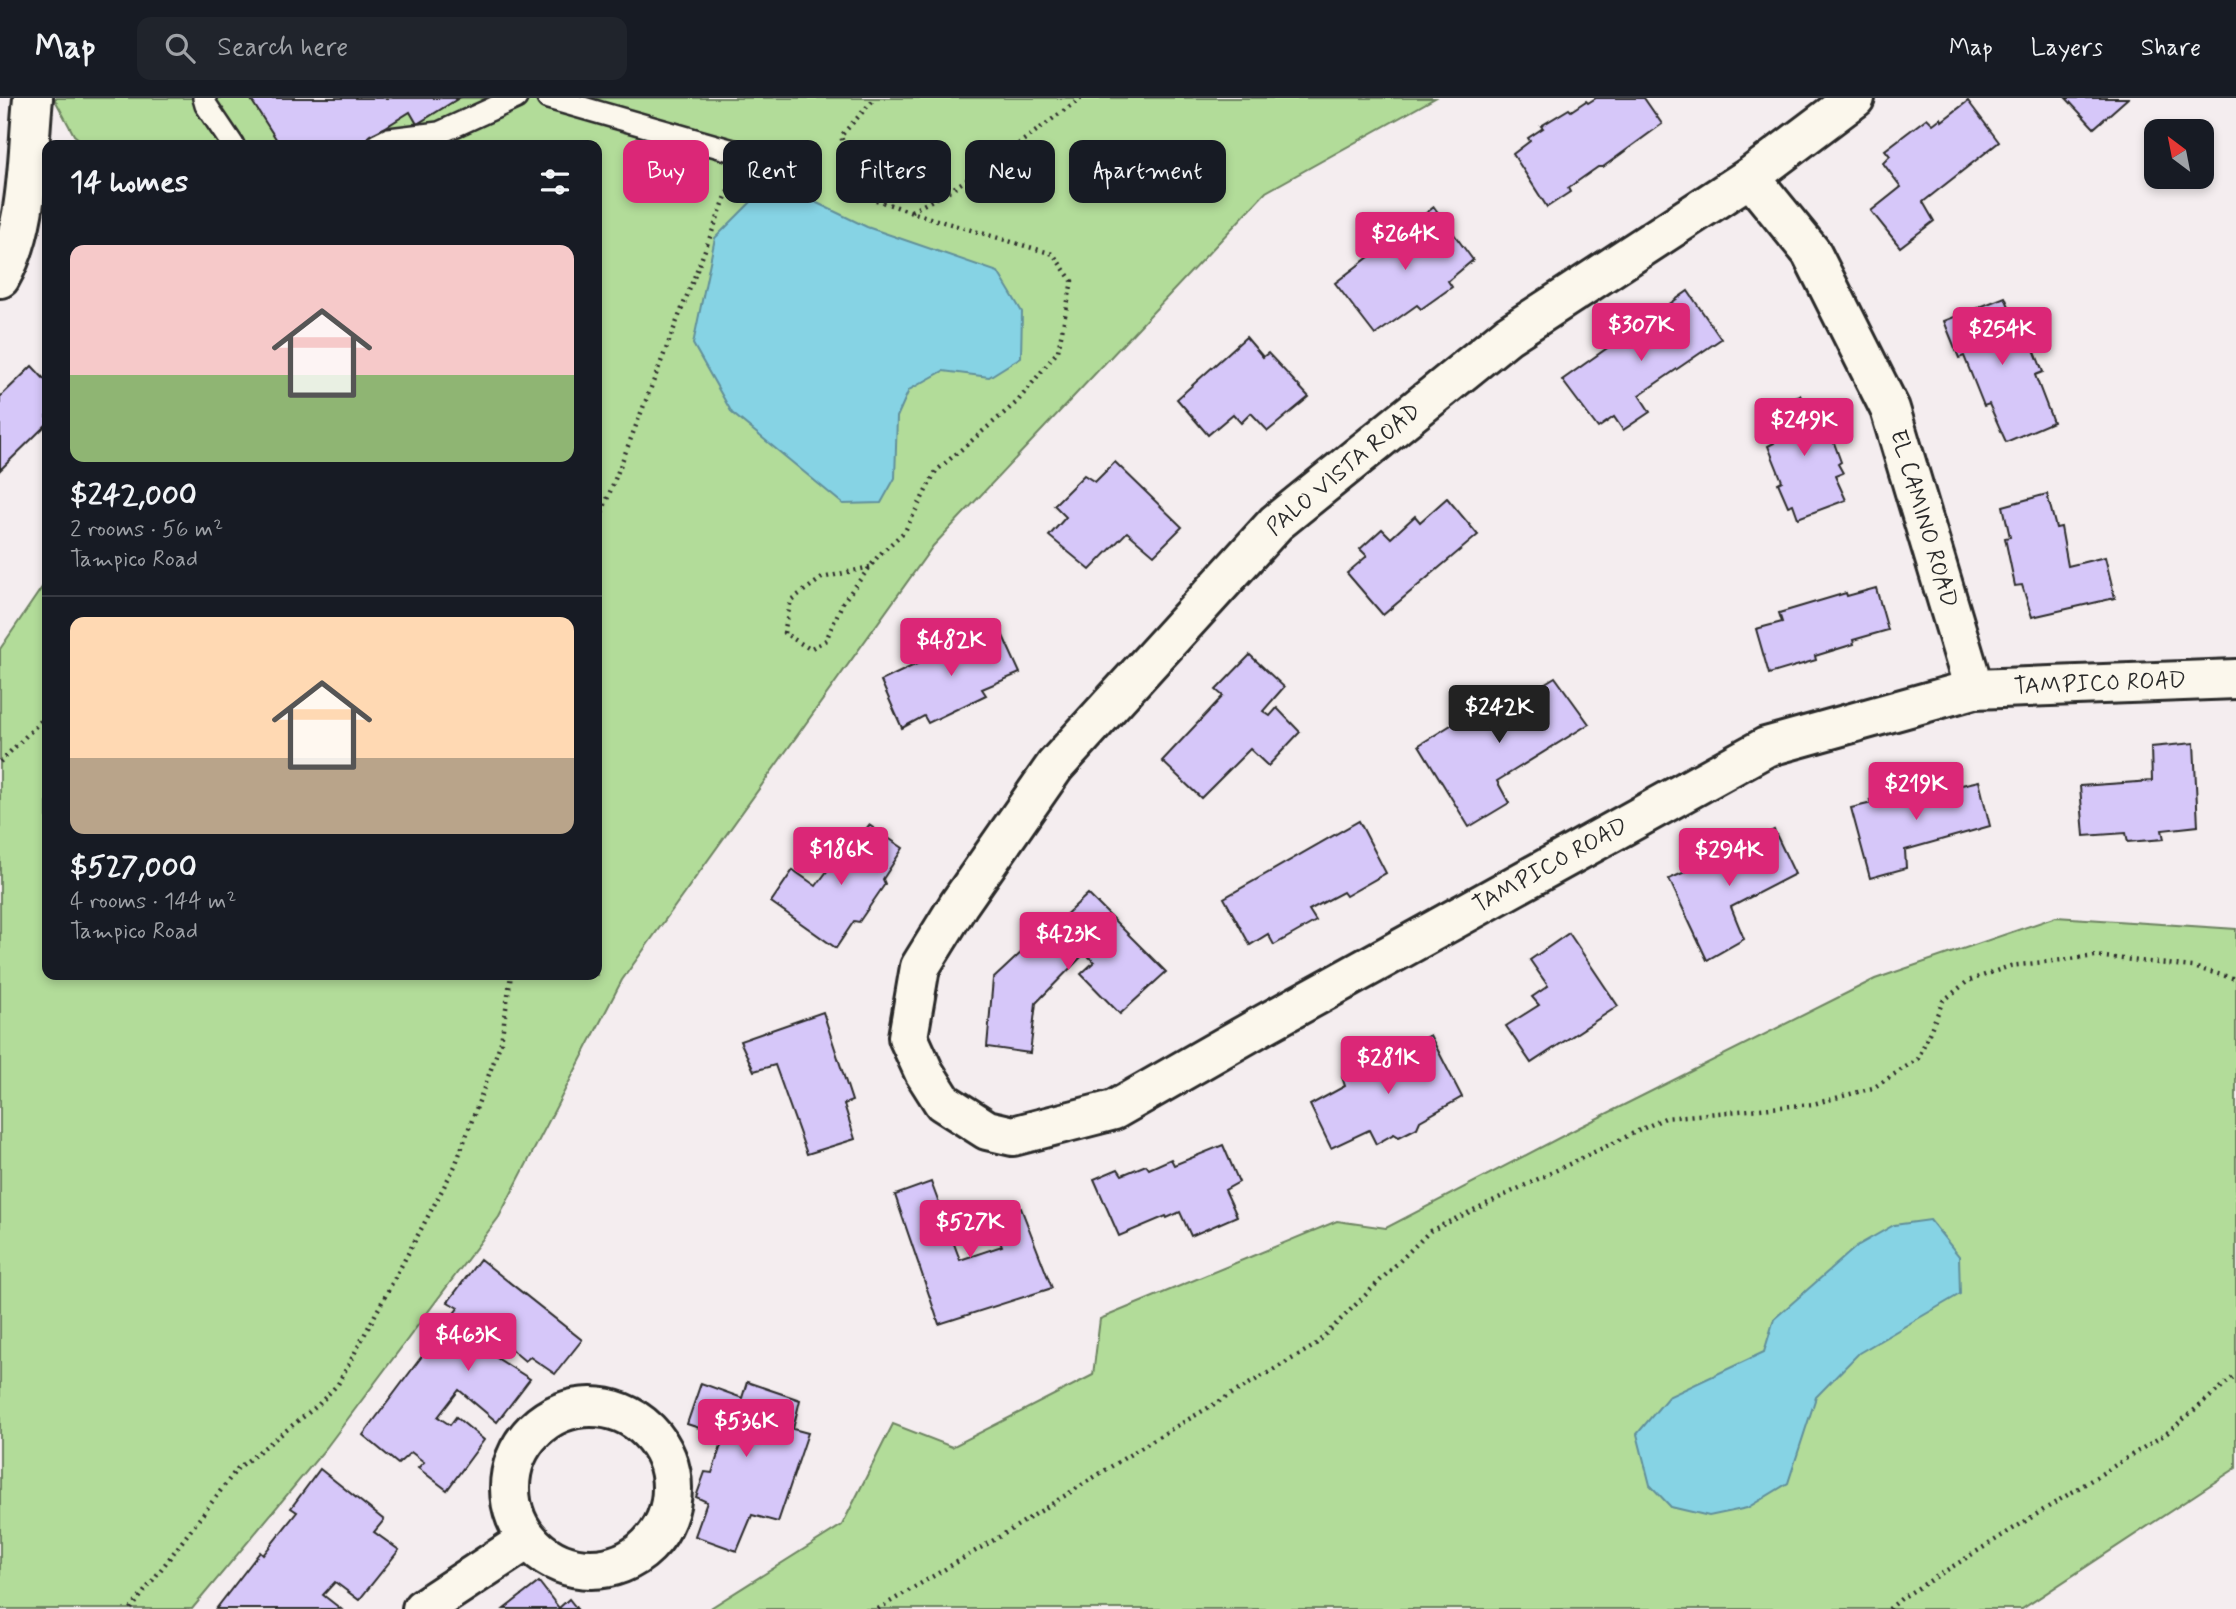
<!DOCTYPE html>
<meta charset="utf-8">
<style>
body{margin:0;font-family:Mynerve,sans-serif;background:#20242c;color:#f1f3f6;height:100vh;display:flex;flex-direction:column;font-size:26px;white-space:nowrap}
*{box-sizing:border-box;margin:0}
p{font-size:23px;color:#9ea1a6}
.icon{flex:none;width:38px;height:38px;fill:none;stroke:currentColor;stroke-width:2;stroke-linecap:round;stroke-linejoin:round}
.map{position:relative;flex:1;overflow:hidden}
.panel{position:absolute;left:42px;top:42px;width:560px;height:840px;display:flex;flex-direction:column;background:#171b24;border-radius:14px;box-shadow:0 4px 10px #0003}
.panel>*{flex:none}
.top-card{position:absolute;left:623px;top:42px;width:665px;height:63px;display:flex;gap:14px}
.needle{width:46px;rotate:328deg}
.controls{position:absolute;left:2144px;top:21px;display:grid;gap:14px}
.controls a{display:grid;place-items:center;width:70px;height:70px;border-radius:14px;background:#171b24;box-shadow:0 4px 10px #0003;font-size:35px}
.price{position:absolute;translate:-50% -60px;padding:0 16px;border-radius:7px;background:#db2777;color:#fff;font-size:23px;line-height:46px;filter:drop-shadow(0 2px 4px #0008)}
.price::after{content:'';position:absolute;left:50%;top:42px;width:21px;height:16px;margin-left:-10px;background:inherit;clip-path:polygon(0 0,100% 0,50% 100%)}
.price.selected{background:#222;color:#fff}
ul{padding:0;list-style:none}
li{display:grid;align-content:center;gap:14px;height:371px;padding:0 28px}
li+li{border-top:2px solid #363941}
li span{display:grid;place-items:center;height:217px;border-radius:14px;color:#555}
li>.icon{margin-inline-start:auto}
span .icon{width:126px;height:126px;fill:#fffc;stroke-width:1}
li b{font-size:30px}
h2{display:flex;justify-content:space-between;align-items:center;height:84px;padding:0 28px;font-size:30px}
.chip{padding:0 24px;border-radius:14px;background:#171b24;box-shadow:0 4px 10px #0003;font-size:24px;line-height:63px}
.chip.selected{background:#db2777;color:#fff}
header{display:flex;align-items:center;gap:42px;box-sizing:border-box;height:98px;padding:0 35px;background:#171b24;border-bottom:2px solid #363941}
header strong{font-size:33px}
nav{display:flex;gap:38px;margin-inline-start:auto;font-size:24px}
.search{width:490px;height:63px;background:#20242c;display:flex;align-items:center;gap:18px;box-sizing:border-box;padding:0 24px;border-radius:14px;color:#9ea1a6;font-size:26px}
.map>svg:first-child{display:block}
</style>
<header>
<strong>Map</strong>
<div class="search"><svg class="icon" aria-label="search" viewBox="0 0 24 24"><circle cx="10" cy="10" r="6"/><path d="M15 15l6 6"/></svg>Search here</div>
<nav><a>Map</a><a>Layers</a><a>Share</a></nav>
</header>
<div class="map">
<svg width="2236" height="1511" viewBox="0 0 2236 1511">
<rect width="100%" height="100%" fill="#f4edef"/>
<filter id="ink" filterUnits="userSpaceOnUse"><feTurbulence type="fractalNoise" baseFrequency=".0143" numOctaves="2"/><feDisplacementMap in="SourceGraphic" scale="14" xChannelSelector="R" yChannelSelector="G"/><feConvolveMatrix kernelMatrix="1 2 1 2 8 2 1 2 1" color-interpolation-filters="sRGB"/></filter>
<g filter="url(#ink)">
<g fill="#b2dc99" stroke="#6e8462" stroke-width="2">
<path d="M54 0H1435L1266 94 933 448 622 882 499 1119 326 1350 192 1511H0V551L47 482V877H597V47H86L74 37Z"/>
<path d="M2056 819 2236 831V1370L2022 1511H709L842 1427 893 1326 952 1349 1093 1277 1100 1221 1337 1123 1386 1130 1578 1030 1875 881Z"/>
</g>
<g fill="#86d3e4" stroke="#62909a" stroke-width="2">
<path d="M794 94 867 129 998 174 1022 214 1021 259 989 279 943 273 909 292 897 319 895 380 881 405 843 406 732 315 693 246 715 140 752 103Z"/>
<path d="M1930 1122 1959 1158 1960 1196 1859 1255 1816 1299 1788 1385 1747 1410 1709 1418 1671 1409 1650 1387 1637 1336 1668 1299 1764 1254 1774 1221 1857 1148 1894 1127Z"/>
</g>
<g fill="#d6c7f9" stroke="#2b2b2b" stroke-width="2">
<path d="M250 0H459L417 26 410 14 357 47H280Z"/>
<path d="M1596 0H1644L1662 26 1603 69H1598L1568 90 1570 94 1547 109 1513 56 1530 43 1528 40 1543 30 1541 28 1569 11 1571 13 1586 3 1588 5Z"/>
<path d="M2066 0H2128L2094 30Z"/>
<path d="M1968 3 1999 44 1923 104 1934 123 1900 149 1871 113 1901 89 1883 65 1890 58 1885 52 1927 20 1933 26 1941 20 1942 23Z"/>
<path d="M1434 109 1473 162 1448 183 1452 189 1421 211 1417 207 1375 237 1335 185Z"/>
<path d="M1688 193 1721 241 1639 297 1650 314 1623 332 1614 319 1598 330 1562 282Z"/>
<path d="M2005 199 2018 230 2025 229 2043 274 2035 277 2053 324 2006 344 1989 306 1984 308 1964 258 1959 260 1944 223Z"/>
<path d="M1246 239 1263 259 1268 255 1309 299 1268 333 1251 315 1241 325 1233 316 1208 337 1177 301Z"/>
<path d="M32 268 47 284V326L0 372V299Z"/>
<path d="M1800 297 1814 329 1826 323 1841 364 1838 366 1843 375 1835 378 1846 402 1798 420 1793 406 1788 408 1778 385 1782 383 1768 348 1774 345 1761 312Z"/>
<path d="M1115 364 1182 429 1154 457 1127 434 1090 472 1049 438 1066 419 1054 407 1084 377 1095 384Z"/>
<path d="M2047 396 2056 430 2061 429 2068 468 2105 459 2115 500 2032 519 2022 487 2015 488 2005 440 2010 439 2003 408Z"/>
<path d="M1447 400 1478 437 1383 517 1347 475 1367 458 1360 451 1382 431 1391 440 1415 418 1420 424Z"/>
<path d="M1876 490 1888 532 1853 542 1854 546 1815 558 1816 562 1769 576 1756 531 1782 524 1779 515 1846 495 1847 498Z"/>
<path d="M998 527 1020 575 982 591 986 597 928 625 924 618 902 630 881 583Z"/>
<path d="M1250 557 1284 589 1263 613 1270 618 1277 610 1300 634 1268 668 1250 651 1201 700 1162 663 1223 598 1216 592Z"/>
<path d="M1555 579 1589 626 1497 683 1509 705 1469 729 1419 647 1512 589 1519 601Z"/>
<path d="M2194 645 2198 728 2162 732 2164 741 2128 744 2126 735 2084 738 2080 688 2152 683 2151 649Z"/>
<path d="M1979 683 1990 728 1905 752 1906 770 1870 780 1851 710 1872 705 1870 702 1922 689V693L1942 687 1944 691Z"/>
<path d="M1359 723 1386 775 1346 798 1343 794 1309 812 1316 823 1274 847 1268 836 1250 847 1224 800Z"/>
<path d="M869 727 903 750 883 781 885 786 859 824 854 823 836 850 771 804 793 772 816 788 857 733 862 736Z"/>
<path d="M1774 732 1795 776 1731 809 1744 841 1707 862 1669 781 1701 767 1698 762 1742 742 1748 746Z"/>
<path d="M1088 796 1166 874 1120 916 1081 876 1094 864 1085 855 1036 905 1030 955 987 949 993 881 1039 838 1046 844 1051 840 1046 835Z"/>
<path d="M1569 835 1618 908 1531 965 1506 928 1539 907 1532 899 1548 888 1530 862Z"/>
<path d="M823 914 852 1003 844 1006 855 1041 807 1056 775 967 754 973 740 943Z"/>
<path d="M1430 937 1462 999 1420 1023 1417 1030 1399 1039 1394 1036 1376 1046 1369 1032 1331 1050 1310 1007 1345 988 1342 979 1384 958 1386 960Z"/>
<path d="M1223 1047 1239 1084 1225 1092 1237 1118 1191 1138 1180 1114 1167 1120 1166 1118 1119 1138 1094 1081 1118 1071 1122 1077 1146 1067 1149 1071 1171 1061 1174 1067Z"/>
<path d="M931 1084 960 1162 1002 1148 991 1123 1021 1110 1052 1190 939 1226 895 1097Z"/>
<path d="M480 1161 582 1242 555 1276 530 1259 525 1263 500 1242 489 1255 530 1281 497 1324 459 1292 438 1319 450 1327 456 1319 484 1342 447 1392 418 1370 424 1364 411 1354 398 1366 363 1337 458 1210 448 1204Z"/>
<path d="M747 1284 800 1302 793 1331 808 1335 778 1424 752 1417 737 1453 695 1438 707 1404 696 1399 705 1374 712 1375 724 1338 687 1326 701 1285 742 1300Z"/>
<path d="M320 1371 384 1422 374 1434 399 1452 359 1502 335 1484 323 1497 341 1511H216L260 1454 263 1457 297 1414 291 1410Z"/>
<path d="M539 1484 559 1510 569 1501 577 1511H504Z"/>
</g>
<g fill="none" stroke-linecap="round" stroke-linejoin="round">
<defs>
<g id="service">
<path d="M204 0 206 7 233 47"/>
<path d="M548 0 751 58"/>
<path d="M377 47 389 41 439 35 516 0"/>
</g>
<g id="minor">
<path id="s1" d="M1855 0 1750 79 1508 237 1276 425 1055 668 959 806 920 869 908 939 924 974 943 1004 987 1032 1013 1038 1114 1012 1261 928 1766 649 1974 591 2236 581"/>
<path id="s2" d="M1750 79 1811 154 1890 311 1974 591"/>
<path d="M0 180C30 129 27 58 33 0"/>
<circle cx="591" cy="1390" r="81"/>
<path d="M422 1511 527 1442"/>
</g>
</defs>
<use href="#service" stroke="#2b2b2b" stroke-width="26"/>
<use href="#minor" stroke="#2b2b2b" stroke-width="44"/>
<g stroke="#2b2b2b" stroke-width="4.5" stroke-dasharray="2 5" stroke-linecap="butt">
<path d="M911 113C972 84 1027 39 1081 0"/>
<path d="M597 427 732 83"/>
<path d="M870 469 822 480 791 502 784 535 810 551 826 542 843 504 879 457 905 433 936 373 1017 304 1058 253 1072 183 1053 156 930 120 858 96 841 38 875 0"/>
<path d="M0 664 47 617"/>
<path d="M131 1511 237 1371 317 1308 338 1286 455 1068 501 944 511 877"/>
<path d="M878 1511 1009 1433 1153 1342 1314 1248 1430 1133 1665 1020 1813 1006 1873 990 1918 961 1943 903 1968 883 2010 868 2096 858 2193 869 2236 881"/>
<path d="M1889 1511 1902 1500 2167 1335 2236 1277"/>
</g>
<use href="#service" stroke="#fbf7ec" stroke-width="21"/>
<use href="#minor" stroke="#fbf7ec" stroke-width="38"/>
</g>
</g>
<g text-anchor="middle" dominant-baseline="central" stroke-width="7" stroke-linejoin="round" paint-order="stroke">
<g font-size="23" fill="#2b2b2b" stroke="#fbf7ec">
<text transform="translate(1344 372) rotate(-40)">PALO VISTA ROAD</text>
<text stroke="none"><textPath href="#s2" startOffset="387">EL CAMINO ROAD</textPath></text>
<text stroke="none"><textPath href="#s1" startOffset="2706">TAMPICO ROAD</textPath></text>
<text stroke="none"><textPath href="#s1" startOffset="2118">TAMPICO ROAD</textPath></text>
</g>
</g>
</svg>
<div class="controls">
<a><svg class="needle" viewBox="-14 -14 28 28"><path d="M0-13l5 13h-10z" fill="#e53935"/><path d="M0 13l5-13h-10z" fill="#9ea1a6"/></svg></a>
</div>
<b class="price" style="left:1405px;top:174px">$264K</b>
<b class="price" style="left:1641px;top:265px">$307K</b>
<b class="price" style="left:2002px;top:269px">$254K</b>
<b class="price" style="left:1804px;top:360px">$249K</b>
<b class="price" style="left:951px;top:580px">$482K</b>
<b class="price selected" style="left:1499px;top:647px">$242K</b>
<b class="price" style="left:1916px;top:724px">$219K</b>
<b class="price" style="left:841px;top:789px">$186K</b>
<b class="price" style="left:1729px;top:790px">$294K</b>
<b class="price" style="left:1068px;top:874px">$423K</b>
<b class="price" style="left:1388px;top:998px">$281K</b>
<b class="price" style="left:970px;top:1162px">$527K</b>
<b class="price" style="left:468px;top:1275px">$463K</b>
<b class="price" style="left:746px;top:1361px">$536K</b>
<div class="top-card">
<a class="chip selected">Buy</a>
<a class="chip">Rent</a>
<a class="chip">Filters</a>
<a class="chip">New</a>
<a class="chip">Apartment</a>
</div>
<section class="panel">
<h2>14 homes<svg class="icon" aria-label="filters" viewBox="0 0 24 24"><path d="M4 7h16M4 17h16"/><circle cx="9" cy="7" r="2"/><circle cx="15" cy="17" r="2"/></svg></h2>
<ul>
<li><span style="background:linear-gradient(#f6c9c9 60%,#8fb573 0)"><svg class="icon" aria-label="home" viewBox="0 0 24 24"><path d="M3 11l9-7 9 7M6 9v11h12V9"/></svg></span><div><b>$242,000</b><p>2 rooms · 56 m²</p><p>Tampico Road</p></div></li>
<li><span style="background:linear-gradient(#ffd9b3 65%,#b9a48a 0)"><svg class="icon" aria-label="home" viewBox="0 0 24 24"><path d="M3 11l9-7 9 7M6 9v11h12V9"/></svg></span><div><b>$527,000</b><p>4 rooms · 144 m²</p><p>Tampico Road</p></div></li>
</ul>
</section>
</div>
